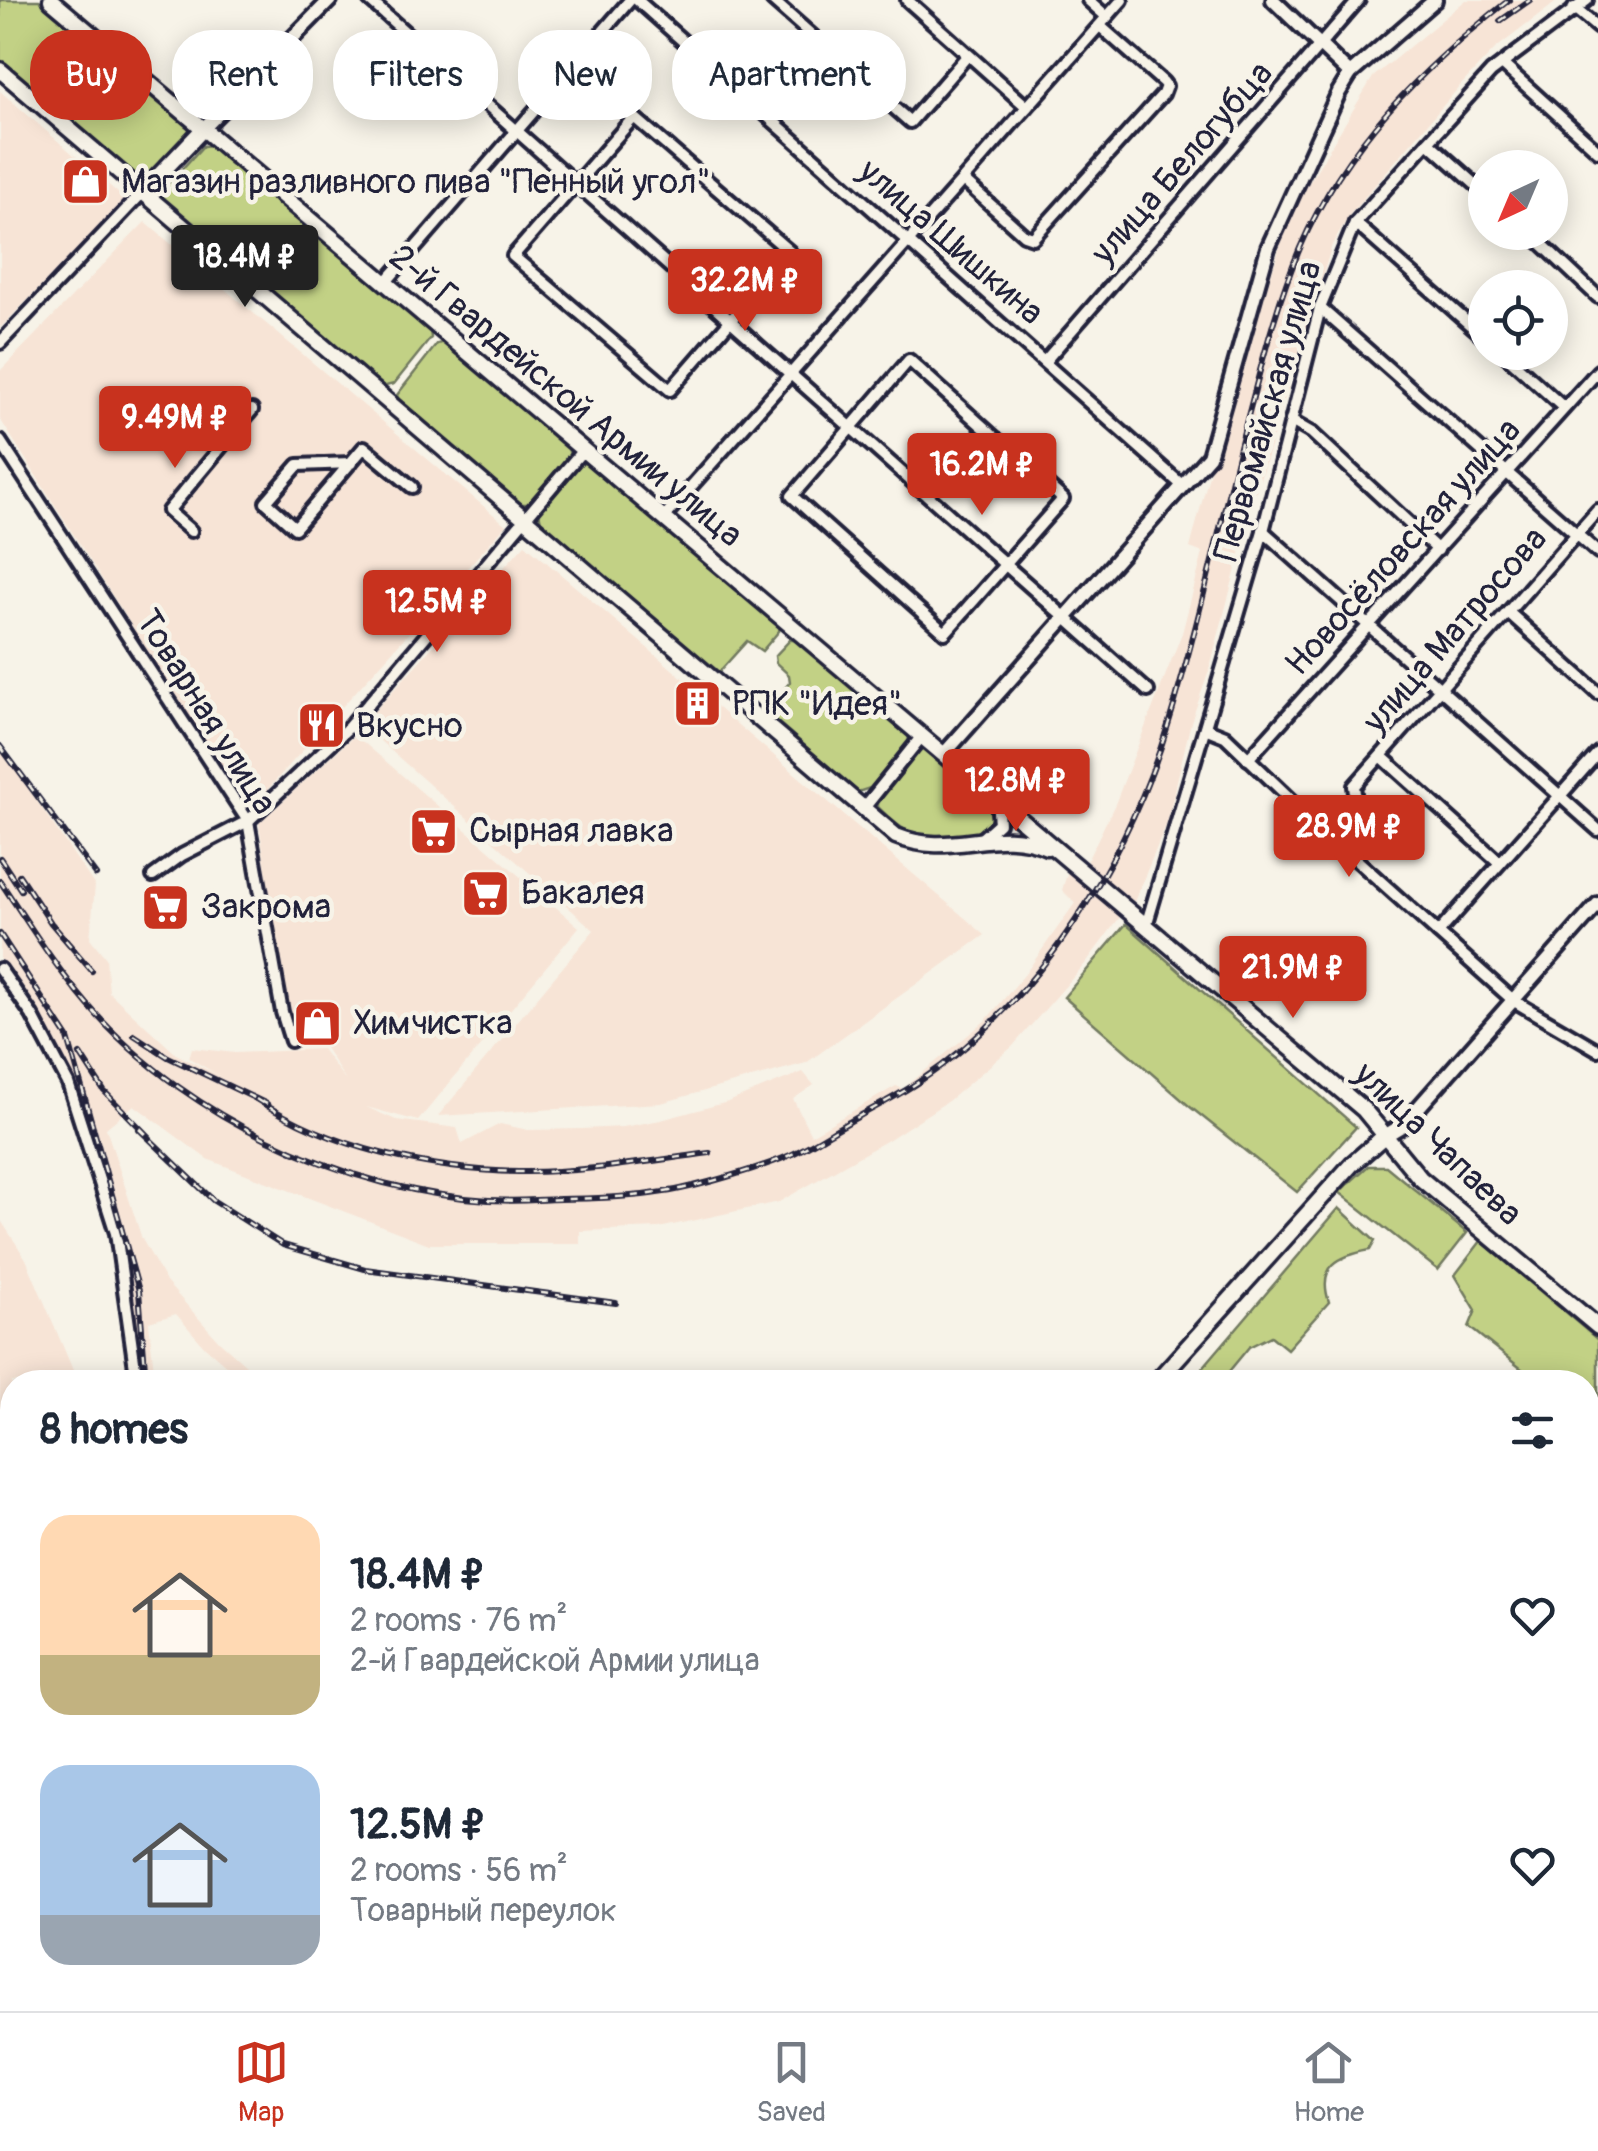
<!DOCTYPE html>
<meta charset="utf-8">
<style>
body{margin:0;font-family:Pangolin,sans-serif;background:#f6f6f7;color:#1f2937;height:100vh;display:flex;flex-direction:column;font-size:38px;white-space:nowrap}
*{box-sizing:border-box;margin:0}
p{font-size:32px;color:#747a83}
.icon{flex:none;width:55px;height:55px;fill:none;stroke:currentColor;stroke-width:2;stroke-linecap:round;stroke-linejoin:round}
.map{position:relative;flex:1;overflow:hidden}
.side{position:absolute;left:0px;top:1370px;width:1600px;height:642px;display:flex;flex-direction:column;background:#fff;border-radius:40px 40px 0 0;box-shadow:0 5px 25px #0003}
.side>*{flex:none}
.banner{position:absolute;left:30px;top:30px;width:1000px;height:90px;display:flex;gap:20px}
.needle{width:65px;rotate:224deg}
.fabs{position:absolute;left:1468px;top:150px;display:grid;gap:20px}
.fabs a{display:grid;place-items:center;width:100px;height:100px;border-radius:50%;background:#fff;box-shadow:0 5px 25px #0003;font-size:50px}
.price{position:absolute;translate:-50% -85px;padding:0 22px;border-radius:10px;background:#c8321e;color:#fff;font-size:32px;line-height:65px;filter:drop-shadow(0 2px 5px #0008)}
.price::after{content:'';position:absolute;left:50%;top:60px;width:30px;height:22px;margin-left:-15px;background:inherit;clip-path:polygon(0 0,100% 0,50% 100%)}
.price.active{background:#222;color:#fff}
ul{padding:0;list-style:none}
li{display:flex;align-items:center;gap:30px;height:250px;padding:0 40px}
li span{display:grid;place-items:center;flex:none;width:280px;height:200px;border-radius:30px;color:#555}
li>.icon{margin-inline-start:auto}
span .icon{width:120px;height:120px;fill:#fffc;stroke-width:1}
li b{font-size:42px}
h2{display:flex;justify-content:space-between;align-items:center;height:120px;padding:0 40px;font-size:42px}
.tag{padding:0 35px;border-radius:40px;background:#fff;box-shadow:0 5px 25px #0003;font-size:35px;line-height:90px}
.tag.active{background:#c8321e;color:#fff}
.menu{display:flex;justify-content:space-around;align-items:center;height:140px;border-top:2px solid #e0e1e3;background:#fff;font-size:28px;color:#747a83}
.menu a{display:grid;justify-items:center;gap:5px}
.menu .active{color:#c8321e}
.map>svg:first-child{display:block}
</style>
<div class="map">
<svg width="1598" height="2011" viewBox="0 0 1598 2011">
<rect width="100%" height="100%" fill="#f7f3e8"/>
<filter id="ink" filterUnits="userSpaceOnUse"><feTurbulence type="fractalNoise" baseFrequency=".01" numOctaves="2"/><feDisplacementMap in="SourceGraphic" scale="20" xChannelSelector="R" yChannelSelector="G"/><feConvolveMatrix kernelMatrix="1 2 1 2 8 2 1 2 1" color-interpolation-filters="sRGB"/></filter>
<g filter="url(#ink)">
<g fill="#f7e4d6">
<path d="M1466 0H1559L1495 49 1460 86 1350 214 1332 245 1258 485 1209 671 1191 722 1167 823 1134 902 1086 863 1115 804 1182 633 1203 553 1190 548 1210 471 1281 243 1301 196 1373 77Z"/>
<path d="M0 91 126 200 0 328Z"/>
<path d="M145 222 506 525 249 810 0 419V371Z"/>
<path d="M525 544 985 935 806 1063 661 1103 438 1116 594 930 362 725Z"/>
<path d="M355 735 579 927 418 1121 366 1107 396 1120 457 1128 462 1144 500 1124 528 1130 582 1129 623 1127 661 1120 728 1102 803 1072 814 1085 793 1099 811 1135 896 1086 903 1089 986 1020 1025 974 1075 903 1062 890 1068 871 1120 917 1085 964 1012 1047 948 1101 888 1140 779 1202 659 1228 580 1231V1244H429L207 1159 134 1105 106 1128 142 1239 166 1282 219 1341 265 1382H245L205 1347 176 1314 149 1322 155 1382H140L128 1286 102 1172 84 1112 70 1072 47 1028 0 958V747L95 886 90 938 106 958 109 992 176 1054 220 1076 189 1058 192 1048 235 1053 322 1049 346 1081 324 1046 309 1044 288 1022 259 823Z"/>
<path d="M0 1219 26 1259 78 1382H12V1554L0 1560Z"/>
<path d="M1588 1759 1598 1765V1881L1595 1880 1588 1892Z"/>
<path d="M942 2000H1521L1514 2011H958Z"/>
</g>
<g fill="#c2d185" stroke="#727a60" stroke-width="2.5">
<path d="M0 0H39L189 128V136L148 179 131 174 0 62Z"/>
<path d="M212 145 430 330 431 338 394 384 382 387 164 203 160 193 203 146Z"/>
<path d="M445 342 568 447 570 456 530 504H520L400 403 397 395 437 344Z"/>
<path d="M580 463 588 464 780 624 779 631 762 651 747 641 719 672 541 522 539 511Z"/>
<path d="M790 640H799L908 733 909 742 870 788 858 792 765 711 790 682 789 675 776 663 775 656Z"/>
<path d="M917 748H927L990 802 992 816 988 828C972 839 928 841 909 832 898 827 887 816 878 807V794Z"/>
<path d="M1126 924 1356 1127 1297 1192 1189 1106 1064 997Z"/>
<path d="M1368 1166H1386L1467 1233 1438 1270 1339 1192Z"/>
<path d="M1339 1208 1375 1241 1370 1250C1339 1256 1317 1265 1329 1302L1287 1349 1271 1336 1249 1347 1221 1381 1200 1371Z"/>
<path d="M1481 1241 1598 1340V1430L1588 1422V1382H1538L1469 1327 1476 1310 1455 1275Z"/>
<path d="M228 2000H828L822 2011H218Z"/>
</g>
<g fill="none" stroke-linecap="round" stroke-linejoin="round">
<defs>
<g id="minor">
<path d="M369 0 1148 691"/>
<path d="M637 0 1183 486"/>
<path d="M772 0 910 122 968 55"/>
<path d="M907 0 1027 107"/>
<path d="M1088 0 1107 17"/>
<path d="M1574 8 1598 28"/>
<path d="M1502 64 1598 151"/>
<path d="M634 117 790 252 670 390 513 256Z"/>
<path d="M1428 142 1485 193"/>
<path d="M963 180 1024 235 1033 238 1163 94 1166 86 1163 82 1100 26"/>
<path d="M1355 223 1485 338"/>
<path d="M1529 232 1598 297"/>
<path d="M385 283 630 0"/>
<path d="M1320 308 1598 553"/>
<path d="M0 343 142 193"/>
<path d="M1502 352 1564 408"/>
<path d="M909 360 1063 499 945 633 792 496Z"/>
<path d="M1045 361 1359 0"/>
<path d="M1291 421 1312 433 1438 550"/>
<path d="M0 441 248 821 282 1012 291 1041"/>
<path d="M351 463 298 465 266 502 295 528 364 447 412 487"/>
<path d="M664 517 1122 0"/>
<path d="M191 531 168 511 252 410"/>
<path d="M1263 531 1598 830"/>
<path d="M1508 612 1598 693"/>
<path d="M1205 728 1225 736 1322 829 1514 1001 1598 1050"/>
<path d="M1381 756 1500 863"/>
<path d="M1248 759 1598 371"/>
<path d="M864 808 922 736"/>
<path d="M1330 836 1357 808 1354 786 1598 510"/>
<path d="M981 839 999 823 997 800"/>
<path d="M153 876 182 855 248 821 348 728 583 450"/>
<path d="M1146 926 1263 531 1320 308 1355 223 1491 72 1587 0"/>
<path d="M1438 933 1598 753"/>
<path d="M0 969 32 1015 68 1083 116 1233 137 1382"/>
<path d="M1588 1732 1598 1739"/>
<path d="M1588 1956 1598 1936"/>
<path d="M1558 2011 1564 2000"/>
</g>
<g id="tertiary">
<path d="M1273 0 1350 74"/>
<path d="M204 128 330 0"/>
<path d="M944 754 1209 456 1268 248 1339 92 1350 74 1435 0"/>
<path d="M1383 1137 1403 1125 1598 904"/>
</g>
<g id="secondary">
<path d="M51 0 1364 1110 1420 1178 1598 1327"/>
<path d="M0 70 896 836C952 859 994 824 1047 847"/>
<path d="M142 193 204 128"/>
<path d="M1156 1382 1352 1164 1383 1137"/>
<path d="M191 2011 201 2000"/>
<path d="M843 2011 849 2000"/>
</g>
</defs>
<use href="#minor" stroke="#22223b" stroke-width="18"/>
<use href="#tertiary" stroke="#22223b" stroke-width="20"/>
<use href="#secondary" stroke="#22223b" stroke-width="21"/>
<use href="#minor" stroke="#f7f3e8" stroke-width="10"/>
<use href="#tertiary" stroke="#f7f3e8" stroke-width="12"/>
<use href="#secondary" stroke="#f7f3e8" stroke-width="14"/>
<defs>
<g id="rail">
<path d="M1500 21 1530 0"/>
<path d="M0 746 96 875"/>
<path d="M0 858 21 890"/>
<path d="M19 875 51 923 92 971"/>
<path d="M0 881C28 923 55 967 88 1005 189 1124 379 1209 536 1200 578 1198 623 1199 664 1192 693 1188 761 1168 788 1156 809 1147 829 1133 849 1122 873 1108 898 1096 920 1081 1040 1002 1128 857 1169 722 1200 622 1221 517 1248 416 1263 359 1277 302 1300 248 1345 144 1421 69 1509 0"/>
<path d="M0 934 68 1038 139 1291 146 1382"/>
<path d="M134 1035 168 1057 267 1104"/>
<path d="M80 1054 104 1091 150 1138"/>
<path d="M256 1099C332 1149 429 1170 519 1172 583 1173 647 1161 710 1153"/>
<path d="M139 1129 214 1201 283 1245 365 1269 616 1303"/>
<path d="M0 1931 12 1910"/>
</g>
</defs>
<use href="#rail" stroke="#22223b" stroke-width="6"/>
<use href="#rail" stroke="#f7f3e8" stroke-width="2.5" stroke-dasharray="8" stroke-linecap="butt"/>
</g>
</g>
<defs>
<symbol id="shop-square" viewBox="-11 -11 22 22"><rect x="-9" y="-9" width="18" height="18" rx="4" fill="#c8321e" stroke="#f7f3e8"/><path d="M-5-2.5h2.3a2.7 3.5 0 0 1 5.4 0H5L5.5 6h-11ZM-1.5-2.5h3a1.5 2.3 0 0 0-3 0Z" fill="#fff"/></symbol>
<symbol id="building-square" viewBox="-11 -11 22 22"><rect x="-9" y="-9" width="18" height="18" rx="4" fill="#c8321e" stroke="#f7f3e8"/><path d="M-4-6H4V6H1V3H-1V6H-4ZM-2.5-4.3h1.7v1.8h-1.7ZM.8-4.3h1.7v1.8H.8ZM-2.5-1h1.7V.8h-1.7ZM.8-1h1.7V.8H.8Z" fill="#fff"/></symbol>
<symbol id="restaurant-square" viewBox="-11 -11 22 22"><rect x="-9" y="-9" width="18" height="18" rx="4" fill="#c8321e" stroke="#f7f3e8"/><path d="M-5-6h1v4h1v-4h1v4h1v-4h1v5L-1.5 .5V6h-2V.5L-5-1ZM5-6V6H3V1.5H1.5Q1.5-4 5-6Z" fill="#fff"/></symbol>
<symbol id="supermarket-square" viewBox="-11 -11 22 22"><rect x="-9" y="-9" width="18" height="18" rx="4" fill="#c8321e" stroke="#f7f3e8"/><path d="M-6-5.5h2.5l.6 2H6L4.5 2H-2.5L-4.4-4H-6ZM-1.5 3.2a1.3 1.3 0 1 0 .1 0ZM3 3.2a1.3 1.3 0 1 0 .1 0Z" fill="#fff"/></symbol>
</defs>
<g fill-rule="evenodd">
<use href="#shop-square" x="58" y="154" width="55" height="55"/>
<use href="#building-square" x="670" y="676" width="55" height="55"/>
<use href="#restaurant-square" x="294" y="698" width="55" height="55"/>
<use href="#supermarket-square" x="406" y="804" width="55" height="55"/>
<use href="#supermarket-square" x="458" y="866" width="55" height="55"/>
<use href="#supermarket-square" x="138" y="880" width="55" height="55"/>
<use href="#shop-square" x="290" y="996" width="55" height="55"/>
</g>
<g text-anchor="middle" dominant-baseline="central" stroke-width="9" stroke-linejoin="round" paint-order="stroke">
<g font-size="35" fill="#22223b" stroke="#f7f3e8">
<text transform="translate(1182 163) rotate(-49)">улица Белогубца</text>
<text transform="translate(951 242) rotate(41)">улица Шишкина</text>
<text transform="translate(566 396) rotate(40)">2-й Гвардейской Армии улица</text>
<text transform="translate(1268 411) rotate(-74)">Первомайская улица</text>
<text transform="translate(1403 547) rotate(-48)">Новосёловская улица</text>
<text transform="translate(1455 630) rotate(-49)">улица Матросова</text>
<text transform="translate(206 712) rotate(58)">Товарная улица</text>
<text transform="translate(1438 1144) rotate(44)">улица Чапаева</text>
</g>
<g font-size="35" fill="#22223b" stroke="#f7f3e8" text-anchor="start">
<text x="121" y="182">Магазин разливного пива "Пенный угол"</text>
<text x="732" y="704">РПК "Идея"</text>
<text x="356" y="726">Вкусно</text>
<text x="469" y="831">Сырная лавка</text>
<text x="521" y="893">Бакалея</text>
<text x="201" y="907">Закрома</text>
<text x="353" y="1023">Химчистка</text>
</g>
</g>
</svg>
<div class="fabs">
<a><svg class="needle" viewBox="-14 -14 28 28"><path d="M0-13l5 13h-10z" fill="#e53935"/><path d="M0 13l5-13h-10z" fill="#747a83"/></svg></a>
<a><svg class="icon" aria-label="locate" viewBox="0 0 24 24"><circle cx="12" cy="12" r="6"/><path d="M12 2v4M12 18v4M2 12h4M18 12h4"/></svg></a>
</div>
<b class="price active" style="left:245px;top:310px">18.4M ₽</b>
<b class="price" style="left:745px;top:334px">32.2M ₽</b>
<b class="price" style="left:175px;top:471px">9.49M ₽</b>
<b class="price" style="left:982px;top:518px">16.2M ₽</b>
<b class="price" style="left:437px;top:655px">12.5M ₽</b>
<b class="price" style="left:1016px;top:834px">12.8M ₽</b>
<b class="price" style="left:1349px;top:880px">28.9M ₽</b>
<b class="price" style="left:1293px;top:1021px">21.9M ₽</b>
<div class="banner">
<a class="tag active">Buy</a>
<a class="tag">Rent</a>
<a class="tag">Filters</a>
<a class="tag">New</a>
<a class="tag">Apartment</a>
</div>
<section class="side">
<h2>8 homes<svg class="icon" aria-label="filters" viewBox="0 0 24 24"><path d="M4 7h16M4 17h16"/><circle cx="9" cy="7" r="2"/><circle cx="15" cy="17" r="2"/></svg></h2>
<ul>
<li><span style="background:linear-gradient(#ffd9b3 70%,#c2b280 0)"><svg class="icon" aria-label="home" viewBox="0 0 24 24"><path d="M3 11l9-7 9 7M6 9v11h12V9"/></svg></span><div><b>18.4M ₽</b><p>2 rooms · 76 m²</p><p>2-й Гвардейской Армии улица</p></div><svg class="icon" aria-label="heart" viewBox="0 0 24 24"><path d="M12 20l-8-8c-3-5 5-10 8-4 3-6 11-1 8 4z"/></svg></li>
<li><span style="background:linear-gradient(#a9c7e8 75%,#9aa5b1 0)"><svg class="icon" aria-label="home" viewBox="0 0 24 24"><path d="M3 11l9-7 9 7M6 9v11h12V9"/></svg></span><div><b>12.5M ₽</b><p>2 rooms · 56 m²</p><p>Товарный переулок</p></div><svg class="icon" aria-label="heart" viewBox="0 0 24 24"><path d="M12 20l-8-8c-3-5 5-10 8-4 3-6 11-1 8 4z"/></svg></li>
</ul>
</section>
</div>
<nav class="menu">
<a class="active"><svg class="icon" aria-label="map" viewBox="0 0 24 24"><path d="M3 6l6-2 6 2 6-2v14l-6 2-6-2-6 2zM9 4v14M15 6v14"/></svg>Map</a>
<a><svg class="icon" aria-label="saved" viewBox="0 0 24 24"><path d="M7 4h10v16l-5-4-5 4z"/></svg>Saved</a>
<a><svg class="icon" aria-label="home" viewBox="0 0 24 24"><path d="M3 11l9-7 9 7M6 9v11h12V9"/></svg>Home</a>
</nav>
